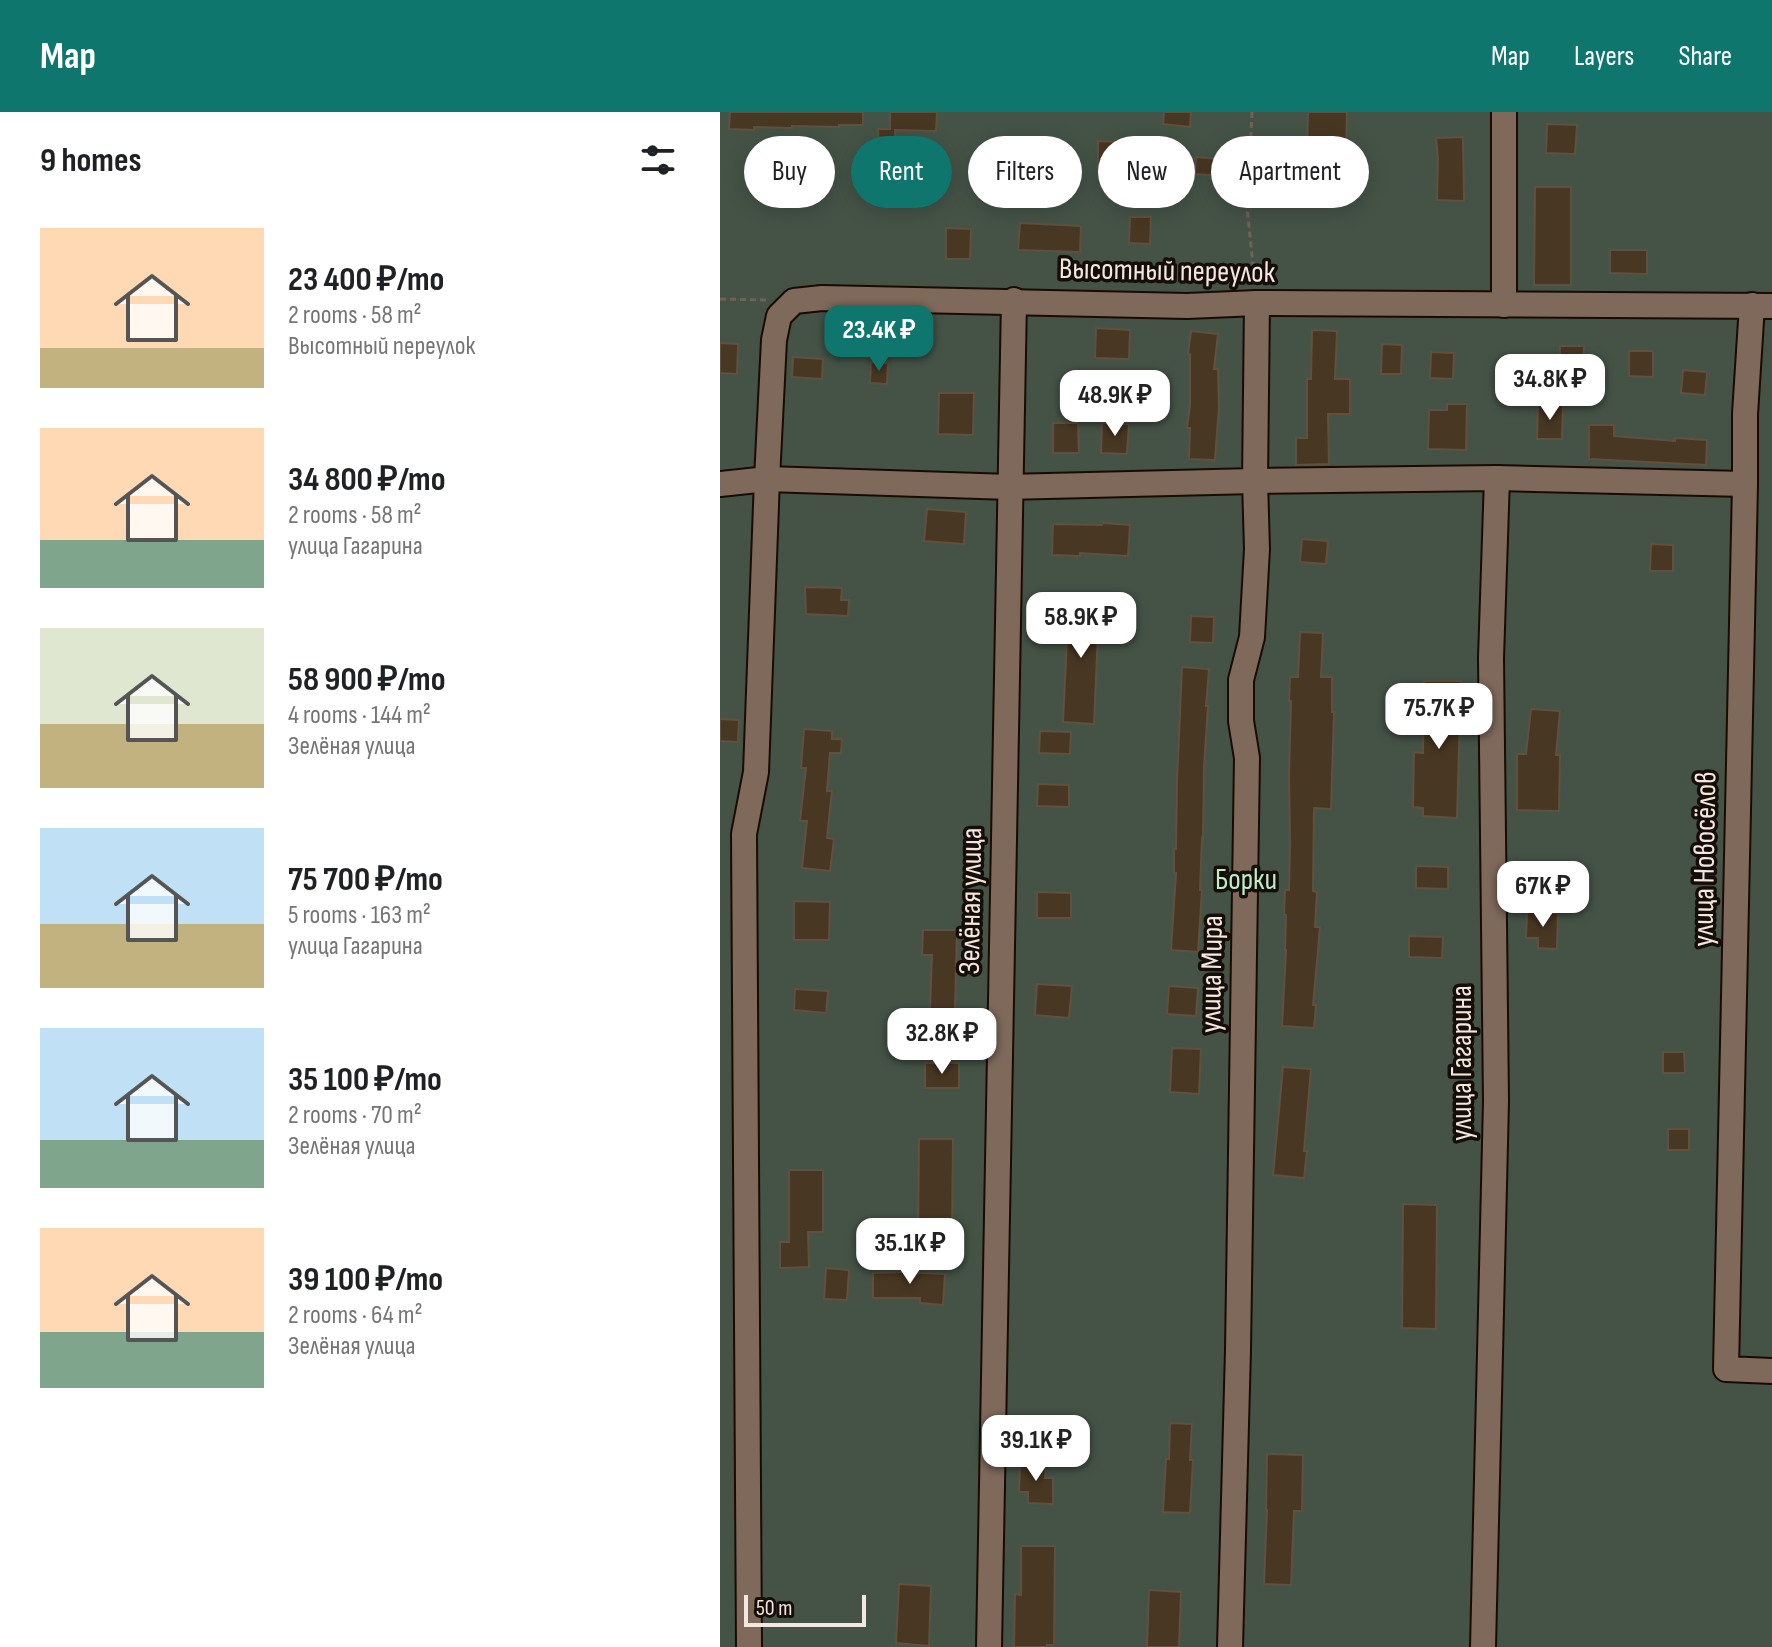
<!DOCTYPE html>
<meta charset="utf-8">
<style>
body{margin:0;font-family:"Sofia Sans Condensed",sans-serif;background:#f2f2f2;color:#202124;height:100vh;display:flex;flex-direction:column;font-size:30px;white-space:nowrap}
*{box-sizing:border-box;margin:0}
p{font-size:26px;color:#757577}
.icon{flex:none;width:44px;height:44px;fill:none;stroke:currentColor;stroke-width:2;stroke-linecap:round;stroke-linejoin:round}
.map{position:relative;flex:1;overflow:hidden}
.details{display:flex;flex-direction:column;background:#fff;width:720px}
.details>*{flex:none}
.top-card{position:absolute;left:24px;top:24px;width:760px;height:72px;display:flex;gap:16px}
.scale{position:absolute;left:24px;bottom:20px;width:122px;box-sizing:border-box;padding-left:8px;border:4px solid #f3e7df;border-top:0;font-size:22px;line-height:28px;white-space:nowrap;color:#f3e7df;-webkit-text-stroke:6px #150d08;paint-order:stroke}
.price{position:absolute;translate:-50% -68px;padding:0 18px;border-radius:16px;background:#fff;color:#222;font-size:26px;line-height:52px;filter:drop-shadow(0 2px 4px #0008)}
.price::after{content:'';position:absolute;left:50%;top:48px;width:24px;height:18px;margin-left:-12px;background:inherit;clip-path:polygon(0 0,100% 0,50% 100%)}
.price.current{background:#0f766e;color:#fff}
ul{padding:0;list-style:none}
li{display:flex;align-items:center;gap:24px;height:200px;padding:0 40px}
li span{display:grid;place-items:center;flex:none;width:224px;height:160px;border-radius:0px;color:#555}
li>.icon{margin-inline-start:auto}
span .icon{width:96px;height:96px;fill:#fffc;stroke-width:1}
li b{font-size:34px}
h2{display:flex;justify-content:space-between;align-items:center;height:96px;padding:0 40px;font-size:34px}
.pill{padding:0 28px;border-radius:36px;background:#fff;box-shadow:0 4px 20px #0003;font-size:28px;line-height:72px}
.pill.current{background:#0f766e;color:#fff}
header{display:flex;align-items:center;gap:48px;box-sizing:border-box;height:112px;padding:0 40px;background:#0f766e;color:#fff}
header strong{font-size:38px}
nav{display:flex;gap:44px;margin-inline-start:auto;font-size:28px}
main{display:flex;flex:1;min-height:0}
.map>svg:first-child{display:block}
</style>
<header>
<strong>Map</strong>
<nav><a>Map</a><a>Layers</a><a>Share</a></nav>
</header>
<main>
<section class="details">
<h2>9 homes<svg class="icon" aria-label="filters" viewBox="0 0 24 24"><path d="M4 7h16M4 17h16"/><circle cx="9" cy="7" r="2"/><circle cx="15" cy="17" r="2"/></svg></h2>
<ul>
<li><span style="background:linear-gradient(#ffd9b3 75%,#c2b280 0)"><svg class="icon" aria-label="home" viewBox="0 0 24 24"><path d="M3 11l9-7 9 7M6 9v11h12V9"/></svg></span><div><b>23 400 ₽/mo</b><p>2 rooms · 58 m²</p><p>Высотный переулок</p></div></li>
<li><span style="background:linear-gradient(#ffd9b3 70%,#7fa58c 0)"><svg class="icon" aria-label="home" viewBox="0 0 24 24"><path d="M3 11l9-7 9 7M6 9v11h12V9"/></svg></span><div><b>34 800 ₽/mo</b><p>2 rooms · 58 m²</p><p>улица Гагарина</p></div></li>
<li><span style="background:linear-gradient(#dfe7d0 60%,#c2b280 0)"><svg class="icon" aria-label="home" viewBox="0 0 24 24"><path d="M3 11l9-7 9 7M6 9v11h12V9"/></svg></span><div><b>58 900 ₽/mo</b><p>4 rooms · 144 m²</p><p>Зелёная улица</p></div></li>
<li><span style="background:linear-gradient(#bfe0f5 60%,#c2b280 0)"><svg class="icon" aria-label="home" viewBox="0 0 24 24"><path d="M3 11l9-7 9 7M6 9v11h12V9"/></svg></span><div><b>75 700 ₽/mo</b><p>5 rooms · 163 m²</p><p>улица Гагарина</p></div></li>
<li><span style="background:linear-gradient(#bfe0f5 70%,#7fa58c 0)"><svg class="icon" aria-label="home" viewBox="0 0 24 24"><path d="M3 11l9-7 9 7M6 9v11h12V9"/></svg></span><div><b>35 100 ₽/mo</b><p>2 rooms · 70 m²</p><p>Зелёная улица</p></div></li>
<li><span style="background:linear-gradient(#ffd9b3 65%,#7fa58c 0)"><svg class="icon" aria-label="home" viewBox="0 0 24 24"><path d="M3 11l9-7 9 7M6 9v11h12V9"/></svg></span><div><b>39 100 ₽/mo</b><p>2 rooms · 64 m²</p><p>Зелёная улица</p></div></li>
</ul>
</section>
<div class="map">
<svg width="1052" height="1535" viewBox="0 0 1052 1535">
<rect width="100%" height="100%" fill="#332215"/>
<rect fill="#455347" x="0" y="0" width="1052" height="1535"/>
<g fill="#483722" stroke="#60513f" stroke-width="2">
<path d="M10 0H143V13H119V15L72 14V16L34 15V18L9 17Z"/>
<path d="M170 0H217L216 19 175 18 176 35 159 36 158 17H170Z"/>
<path d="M444 0H471L470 15 443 12Z"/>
<path d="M588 0H627L625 81 586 80Z"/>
<path d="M827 12 857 13 855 42 826 41Z"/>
<path d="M743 25 744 89 717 88 718 46 716 26Z"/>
<path d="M378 29 399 30 398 60 378 59Z"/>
<path d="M476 45 509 48 508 64 475 62Z"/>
<path d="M815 75H851V173H814Z"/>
<path d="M410 105H431L430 132 409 131Z"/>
<path d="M300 111 361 114 360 140 298 138Z"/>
<path d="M226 116 251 117 250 147H226Z"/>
<path d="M890 138H927V162L890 161Z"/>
<path d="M376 216 410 218 409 247 375 246Z"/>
<path d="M592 218 617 219 615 267H630V302H608L609 352 576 353V326H587V267H591Z"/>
<path d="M471 219 498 222 494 257H498L499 295 495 348 469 347 470 316H467L470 293V242H468Z"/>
<path d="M0 231 18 232 17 262 0 261Z"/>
<path d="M662 232 682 233 681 262H661Z"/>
<path d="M840 234H864L863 260H839Z"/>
<path d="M909 239H933V265L909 264Z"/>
<path d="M711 240 734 241 733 267 710 266Z"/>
<path d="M73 245 103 247 102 267 72 265Z"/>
<path d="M151 250 168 251 167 272 150 271Z"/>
<path d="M963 258 987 260 985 283 961 281Z"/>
<path d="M219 281H254L253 323 218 322Z"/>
<path d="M727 292H747L746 338 708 337 709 298H727Z"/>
<path d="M818 292 843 293 842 327H817Z"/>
<path d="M333 311H358L359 341H333Z"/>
<path d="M382 311 409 312 407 342 381 341Z"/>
<path d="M869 313H894V324L955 329V326L987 328 986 353 869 347Z"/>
<path d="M207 397 246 400 244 432 204 429Z"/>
<path d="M383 411 410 413 408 444 360 441V444L332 443 333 412 382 413Z"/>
<path d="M582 427 608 429 606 452 580 450Z"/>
<path d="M931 432 953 433V459H930Z"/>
<path d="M85 475 122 476 121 488H129L128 504 86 502Z"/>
<path d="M346 484 377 486 375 521H378L374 612 343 610 348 506H344Z"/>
<path d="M471 504 494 505 493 531 470 530Z"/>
<path d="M580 520 603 521 601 565H612V600H614L611 697 594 696 593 779 597 780 595 815H600L593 893H596L594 916 562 914 566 838H565L566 803H564L565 778H569L570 730 569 662 571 589H569L570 565H578Z"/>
<path d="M462 555 489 557 486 594H488L484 655 483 727 482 726 480 778H482L478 840 451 838 456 761H454V737H456L457 669Z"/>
<path d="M704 569H741L737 706 703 704V696L693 695 694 640 703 641Z"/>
<path d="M811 597 840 599 836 643H840L839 699 797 698V642H806Z"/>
<path d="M0 607 19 608 18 630 0 629Z"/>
<path d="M84 617 112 619V627H122L121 641H110L107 679H112L107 726 114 727 110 759 82 756 87 709H80L86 656H81Z"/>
<path d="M320 619 351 620 350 642 319 641Z"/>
<path d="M318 672 349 673V695L317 694Z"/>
<path d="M696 754 728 755V777L696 776Z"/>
<path d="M317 780 351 781V806H317Z"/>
<path d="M74 789 110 790 109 828H74Z"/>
<path d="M807 800 838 801 837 837 818 836V826H806Z"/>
<path d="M203 818H237L235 898 210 897 212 843H202Z"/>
<path d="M689 824 723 825 722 846 689 845Z"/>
<path d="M317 872 352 874 349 906 315 903Z"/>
<path d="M449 874 478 876 476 904 447 902Z"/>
<path d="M75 877 108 879 106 901 74 898Z"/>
<path d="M452 936 481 937 479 982 450 980Z"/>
<path d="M943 940H964L965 961H943Z"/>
<rect x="205" y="951" width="34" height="25"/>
<path d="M563 955 591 957 584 1039H587L584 1066 553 1063Z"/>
<rect x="948" y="1017" width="21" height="21"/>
<path d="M199 1027H233L232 1124H198Z"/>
<path d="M69 1058H103V1120H88L89 1155 60 1156V1130H69Z"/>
<path d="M683 1092 717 1093 716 1217 682 1216Z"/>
<path d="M106 1156 129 1158 127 1188 104 1187Z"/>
<path d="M181 1160 225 1162 223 1193 200 1191V1186H153V1161Z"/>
<path d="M450 1311 472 1312 470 1348H473L470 1401 443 1400 446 1347H449Z"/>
<path d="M547 1342 583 1343 582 1399H574L571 1473 544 1472 547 1398H546Z"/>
<path d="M300 1350 326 1351 325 1366H333V1392L308 1391V1380H299Z"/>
<path d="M301 1434H335L334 1533H327V1535H294L295 1482 301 1483Z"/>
<path d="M179 1472 211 1474 209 1534 176 1531Z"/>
<path d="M429 1478 461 1480 459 1535H427Z"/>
</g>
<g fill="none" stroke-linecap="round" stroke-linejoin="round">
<defs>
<g id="minor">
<path d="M784 193V0"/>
<path d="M1032 193 1025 302V372L1006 1257 1052 1259"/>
<path d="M0 372 47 367 54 228 59 204 74 189 102 186 467 194 537 191 1052 194"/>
<path d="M29 1535 24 722 36 660 47 367 290 375 535 369 777 366 1025 372"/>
<path d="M269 1535 294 188"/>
<path d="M510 1535 518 1238 527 646 521 609V568L532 525 537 437 535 369 537 191"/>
<path d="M763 1535 776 989 771 546 777 366"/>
</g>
</defs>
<use href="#minor" stroke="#1a0b02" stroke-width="28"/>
<g stroke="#716256" stroke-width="3" stroke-dasharray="6 4" stroke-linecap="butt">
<path d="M532 0 529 63 526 86 535 172"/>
<path d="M0 187 46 188"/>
</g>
<use href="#minor" stroke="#7e695b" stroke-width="24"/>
</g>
<g text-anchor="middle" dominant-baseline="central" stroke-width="7" stroke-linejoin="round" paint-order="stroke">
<g font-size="30" fill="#f3e7df" stroke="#150d08">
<text transform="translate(447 159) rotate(1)">Высотный переулок</text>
<text transform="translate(985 747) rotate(-89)">улица Новосёлов</text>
<text transform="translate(251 789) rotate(-89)">Зелёная улица</text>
<text transform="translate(492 862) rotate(-89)">улица Мира</text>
<text transform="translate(742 951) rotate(-90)">улица Гагарина</text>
</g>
<g font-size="30" fill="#bfedc7" stroke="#150d08">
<text x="526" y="768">Борки</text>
</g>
</g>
</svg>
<div class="scale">50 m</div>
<b class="price current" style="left:159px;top:261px">23.4K ₽</b>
<b class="price" style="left:830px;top:310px">34.8K ₽</b>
<b class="price" style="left:395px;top:326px">48.9K ₽</b>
<b class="price" style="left:361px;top:548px">58.9K ₽</b>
<b class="price" style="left:719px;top:639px">75.7K ₽</b>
<b class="price" style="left:823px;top:817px">67K ₽</b>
<b class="price" style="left:222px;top:964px">32.8K ₽</b>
<b class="price" style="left:190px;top:1174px">35.1K ₽</b>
<b class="price" style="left:316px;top:1371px">39.1K ₽</b>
<div class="top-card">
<a class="pill">Buy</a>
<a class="pill current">Rent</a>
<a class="pill">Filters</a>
<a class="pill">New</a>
<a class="pill">Apartment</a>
</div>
</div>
</main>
